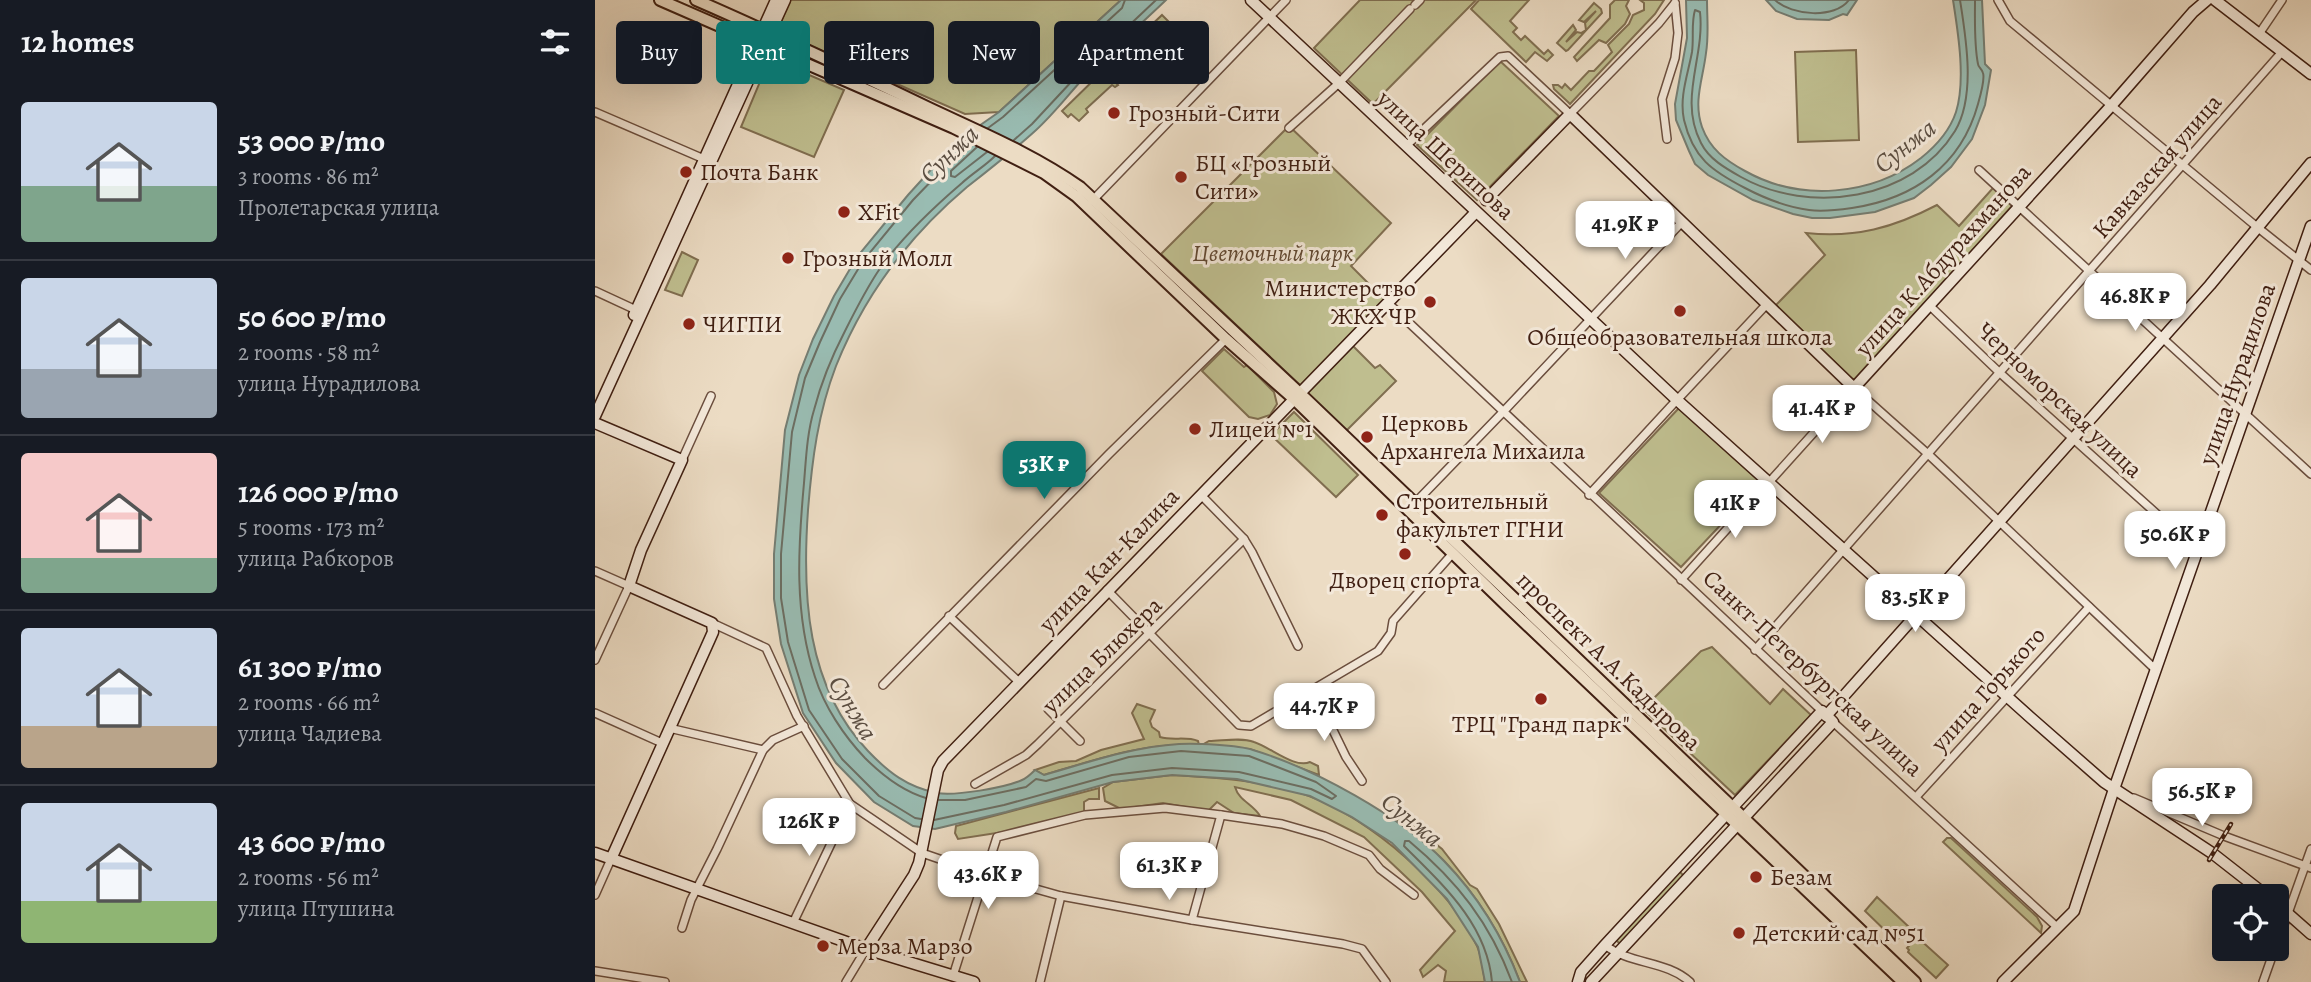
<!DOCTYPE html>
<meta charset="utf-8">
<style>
body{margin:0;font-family:Alegreya,serif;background:#242831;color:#f1f3f6;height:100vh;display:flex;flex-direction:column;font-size:26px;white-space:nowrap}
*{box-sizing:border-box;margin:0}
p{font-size:23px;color:#9ea1a6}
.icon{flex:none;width:38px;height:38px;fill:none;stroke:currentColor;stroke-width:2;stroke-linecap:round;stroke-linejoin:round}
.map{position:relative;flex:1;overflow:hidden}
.panel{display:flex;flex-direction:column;background:#171b24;width:595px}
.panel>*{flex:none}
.banner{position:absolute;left:21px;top:21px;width:665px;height:63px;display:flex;gap:14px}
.controls{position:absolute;left:1617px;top:884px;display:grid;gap:14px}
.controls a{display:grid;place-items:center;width:77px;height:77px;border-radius:7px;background:#171b24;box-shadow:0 7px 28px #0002;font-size:35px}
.price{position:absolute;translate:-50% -60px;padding:0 16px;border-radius:14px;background:#fff;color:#222;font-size:23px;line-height:46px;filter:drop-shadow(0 2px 4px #0008)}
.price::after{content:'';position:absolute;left:50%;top:42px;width:21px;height:16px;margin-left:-10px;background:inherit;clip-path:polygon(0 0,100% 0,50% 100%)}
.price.selected{background:#0f766e;color:#fff}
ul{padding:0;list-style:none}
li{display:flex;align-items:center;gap:21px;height:175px;padding:0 21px}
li+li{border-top:2px solid #363941}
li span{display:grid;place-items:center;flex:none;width:196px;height:140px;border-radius:7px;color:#555}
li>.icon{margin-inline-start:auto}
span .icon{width:84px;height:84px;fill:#fffc;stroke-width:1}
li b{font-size:30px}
h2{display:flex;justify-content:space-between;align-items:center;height:84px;padding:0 21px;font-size:30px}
.chip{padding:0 24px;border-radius:7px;background:#171b24;box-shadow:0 7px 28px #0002;font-size:24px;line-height:63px}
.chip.selected{background:#0f766e;color:#fff}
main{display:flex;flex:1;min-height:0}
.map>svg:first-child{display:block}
</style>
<main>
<section class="panel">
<h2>12 homes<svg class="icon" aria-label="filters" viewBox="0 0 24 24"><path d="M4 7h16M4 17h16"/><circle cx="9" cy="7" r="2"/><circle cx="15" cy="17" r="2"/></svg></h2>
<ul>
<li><span style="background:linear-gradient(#c9d6e8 60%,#7fa58c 0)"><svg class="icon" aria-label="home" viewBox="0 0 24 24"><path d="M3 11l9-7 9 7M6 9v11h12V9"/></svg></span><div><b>53 000 ₽/mo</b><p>3 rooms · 86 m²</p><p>Пролетарская улица</p></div></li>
<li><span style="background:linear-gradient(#c9d6e8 65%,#9aa5b1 0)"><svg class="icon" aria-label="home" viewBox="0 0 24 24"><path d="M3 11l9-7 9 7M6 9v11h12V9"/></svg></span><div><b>50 600 ₽/mo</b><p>2 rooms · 58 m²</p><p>улица Нурадилова</p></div></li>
<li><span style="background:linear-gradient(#f6c9c9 75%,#7fa58c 0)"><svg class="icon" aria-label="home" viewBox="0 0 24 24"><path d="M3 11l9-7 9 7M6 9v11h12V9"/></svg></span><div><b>126 000 ₽/mo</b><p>5 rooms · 173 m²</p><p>улица Рабкоров</p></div></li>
<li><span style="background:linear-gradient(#c9d6e8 70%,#b9a48a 0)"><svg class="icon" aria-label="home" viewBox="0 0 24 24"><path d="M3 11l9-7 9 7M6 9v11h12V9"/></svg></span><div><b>61 300 ₽/mo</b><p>2 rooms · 66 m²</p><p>улица Чадиева</p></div></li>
<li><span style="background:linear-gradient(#c9d6e8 70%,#8fb573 0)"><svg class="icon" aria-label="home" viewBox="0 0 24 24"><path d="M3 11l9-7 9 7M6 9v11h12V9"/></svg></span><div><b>43 600 ₽/mo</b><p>2 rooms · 56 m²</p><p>улица Птушина</p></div></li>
</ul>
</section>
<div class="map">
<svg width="1716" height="982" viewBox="0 0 1716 982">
<rect width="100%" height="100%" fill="#ecdcc4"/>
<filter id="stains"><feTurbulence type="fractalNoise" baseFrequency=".00286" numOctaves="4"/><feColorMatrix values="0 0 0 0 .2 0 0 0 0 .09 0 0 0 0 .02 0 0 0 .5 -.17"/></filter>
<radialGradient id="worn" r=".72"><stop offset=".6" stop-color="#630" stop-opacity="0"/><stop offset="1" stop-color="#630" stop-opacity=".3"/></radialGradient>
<g fill="#bfbe8f" stroke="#806e50" stroke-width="2">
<path d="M195 0H526L404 112 370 114 184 32V26Z"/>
<path d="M765 0H881L778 104 719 48Z"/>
<path d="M884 0H934L915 21 922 28 918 32 926 40 930 36 949 54 953 50 958 55 952 61 940 52 931 62 876 9Z"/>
<path d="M1020 0H1034L1031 6 1035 14 1030 24 1011 43 1004 40 982 61 979 57 1015 18V5Z"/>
<path d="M1045 0H1069L1060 14 975 104 973 102 959 89 958 85H963L967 88 970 84 976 90 994 71H999L1017 52 1013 45 1034 24 1038 15 1049 10V3Z"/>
<path d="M999 3 1006 9 1007 13 973 50 971 51 962 43 978 25 981 30 971 42 982 32 986 33 991 30 990 23 1001 11 989 22 984 20Z"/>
<path d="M567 15 575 23 571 27 574 31 560 47 542 55 540 66 549 75 542 81 531 69 526 73 522 69 516 75 510 69Z"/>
<path d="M1261 50 1264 140 1203 142 1200 52Z"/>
<path d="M175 58 249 90 219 157 146 127Z"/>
<path d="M905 61 964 116 882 200 822 145Z"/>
<path d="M509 70 523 85 520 87 517 85 491 109 493 112 484 121 476 114 473 117 467 111Z"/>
<path d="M694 126 796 223 756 266 790 300 706 386 566 254Z"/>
<path d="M1398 188 1417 206 1262 379H1257L1181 305 1230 255 1211 233C1261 238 1298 228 1342 205L1364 226Z"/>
<path d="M87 252 103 260 87 296 70 290Z"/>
<path d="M757 345 780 368 785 365 801 381 750 432 710 394Z"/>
<path d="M629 349 649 367 652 365 679 392 682 404 675 415 663 419 654 417 607 371Z"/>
<path d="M1084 408 1166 482 1086 567 1004 493Z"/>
<path d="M699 412 763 475 741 497 676 435Z"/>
<path d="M1117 647 1175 704 1188 689 1216 715 1140 795 1048 709 1106 651Z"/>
<path d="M542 704 560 710 555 721 557 727 564 732 565 737C578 741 591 736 603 741L604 745C550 742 500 760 449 775L440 770 464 762 481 761 506 750 549 739 537 713Z"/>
<path d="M614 741C627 741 646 737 659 742 675 747 700 769 715 762L723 766 724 775 655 749 607 745Z"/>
<path d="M577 775C623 778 670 780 714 796 773 817 856 888 882 946 887 956 888 971 890 982H849L851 971 843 965 828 977 825 970 860 931 827 892 769 837 696 800 640 787C644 801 658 804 665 816L639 813 622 802 613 811 568 803 526 809 510 801 508 788 518 782Z"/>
<path d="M504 788V799H494L489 802V813L408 832 363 839 360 833 361 826Z"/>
<path d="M802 818 817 825 847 849 875 885 882 889 904 924 932 982H925C908 937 883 896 849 861 835 847 818 835 802 822Z"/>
<path d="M1352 838H1356L1442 917 1447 926 1446 933 1348 842Z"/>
<path d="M1084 871 1089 876 1025 944 1021 940Z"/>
<path d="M1282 897 1314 927 1301 941 1270 911Z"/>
<path d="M1322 937 1353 965 1341 978 1313 952 1314 950 1312 948Z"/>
</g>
<g fill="#99bcb2" stroke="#757d72" stroke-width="2">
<path d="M526 0H571C546 24 520 47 495 71 476 91 460 113 440 131 418 151 395 169 372 187 315 235 269 296 241 366 223 413 217 460 213 510 207 595 211 686 273 751 293 772 312 787 342 793 360 796 410 788 427 780 432 778 436 774 440 770L449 775C494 762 537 747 584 744 600 743 643 745 658 750 718 768 806 816 849 861 883 896 908 937 925 982H890L883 947 852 899 797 843 757 817 715 796 642 779 577 775 518 782 411 812 340 829 318 826 279 802 241 763 208 713 186 644 179 599V554L190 430 204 375 218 339 239 296 262 257 313 195 361 142 404 112Z"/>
<path d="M1091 0H1112C1112 18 1114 35 1111 53 1108 79 1098 101 1107 127 1115 149 1130 160 1150 171 1205 202 1277 196 1326 158 1341 146 1355 130 1361 112 1371 80 1363 32 1358 0H1387L1390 64 1396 70 1390 105 1377 139 1356 167 1336 185 1319 198 1280 212 1235 218H1217L1198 214 1158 200 1113 175 1100 164 1094 151 1081 120 1080 104 1092 38Z"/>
<path d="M1171 0H1262L1252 15 1248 14 1234 20 1202 19 1181 11Z"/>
</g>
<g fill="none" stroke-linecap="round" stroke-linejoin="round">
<g stroke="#6c6e62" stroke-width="2">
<path d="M1180 0C1197 16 1240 19 1254 0"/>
<path d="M1365 0C1371 38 1381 96 1360 131 1317 201 1214 215 1146 177 1130 168 1114 159 1106 143 1083 98 1110 58 1105 12L1100 10C1096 23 1099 38 1097 52 1093 74 1084 97 1089 120 1098 158 1117 171 1150 188 1169 198 1192 207 1214 210 1228 212 1243 210 1257 208 1318 199 1366 166 1383 104 1385 97 1390 79 1388 73 1387 69 1383 67 1383 64 1379 44 1380 20 1380 0"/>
<path d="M393 128 408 117 527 8 530 0"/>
<path d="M419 140 437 124 491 66 561 0"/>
<path d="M382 147 356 171V176L360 177 392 152"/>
<path d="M331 798C307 791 287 775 270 758 249 736 229 706 220 677 199 614 203 548 209 483 211 459 212 433 219 410 226 383 237 356 250 331 261 309 272 287 286 267 308 236 339 207 367 183 378 173 390 166 400 156"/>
<path d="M326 819 320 818 284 796 247 759 214 710 193 642 186 598V554L197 432 210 378 225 342 245 299 268 261 318 200 373 143"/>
<path d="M339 820 409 805 517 775 577 768 644 772 716 789 737 799 741 796 721 782 654 756 586 751 534 757 451 781 441 779 431 787 370 800H344"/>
<path d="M897 982C892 924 848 885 809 846L810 841H814C862 881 895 923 917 982"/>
</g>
<defs>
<g id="street">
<path d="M1403 0 1415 21 1662 227 1716 270"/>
<path d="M820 5 825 0"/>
<path d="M1664 34 1687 0"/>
<path d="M0 112 109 159"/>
<path d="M694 128 744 83 815 9"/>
<path d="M1072 139 1067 99 1080 58 1083 33 1080 3"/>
<path d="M811 146 905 57 913 56 975 114 1064 23 1080 3"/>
<path d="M1384 170 1716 474"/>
<path d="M497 201 691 0"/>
<path d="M0 291 41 310"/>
<path d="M793 303 1227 711"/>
<path d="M1334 305 1405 373 1603 551"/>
<path d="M1082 400 1171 305"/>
<path d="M87 460 116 396"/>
<path d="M606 495 649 539 657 552 703 646"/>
<path d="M994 495 1079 403"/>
<path d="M820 503 908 412 1086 223"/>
<path d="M0 571 34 586 0 660"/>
<path d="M1086 580 1259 388 1333 454 1561 670"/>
<path d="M512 590 644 725 656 726 783 651 796 633 798 621 858 553"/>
<path d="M354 616 424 682"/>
<path d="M117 623 171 648 202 716 255 804 327 853 391 875 466 896 597 920 748 944 767 949 791 982"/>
<path d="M1160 650 1686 53"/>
<path d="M288 685 514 454 631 339"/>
<path d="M718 689 751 757 767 781"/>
<path d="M453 709 485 741"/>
<path d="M0 713 67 743"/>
<path d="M1238 722 1463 928"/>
<path d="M74 728 168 750"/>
<path d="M380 784 431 755 443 744 649 539"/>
<path d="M1321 797 1494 607"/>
<path d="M1539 798 1629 836 1716 868"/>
<path d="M0 895 16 859"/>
<path d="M597 920 626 815"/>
<path d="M198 923 255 804"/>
<path d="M87 928 96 900 122 849 168 750 178 740 209 726"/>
<path d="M1682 944 1716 849"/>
<path d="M1010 945C1035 965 1071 960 1095 982"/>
<path d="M0 971 70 982"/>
<path d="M358 976 402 837 490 815 570 808 626 815 687 824 729 836 774 855 785 869 819 895"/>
<path d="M251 982 271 949"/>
<path d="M445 982 466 896"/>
<path d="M1668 982 1680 948"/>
</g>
<g id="secondary">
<path d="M656 0 1082 400 1436 718 1509 782 1617 853 1672 896"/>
<path d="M1620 0 1716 74"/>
<path d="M891 200 975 114 1259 388 1516 106 1598 12 1612 0"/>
<path d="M39 315 181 0"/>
<path d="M0 416 190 0"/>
<path d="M0 423 87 460 46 550 34 586 117 623 118 632 114 641 16 859"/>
<path d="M1231 716 1615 285 1716 163"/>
<path d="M0 853 271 949 379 982"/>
<path d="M1682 904 1716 934"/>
<path d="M271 949 319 875 324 863 343 770 348 761 881 212"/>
<path d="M983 982 986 972 1010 945 1227 711 1238 722 996 982"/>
<path d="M1408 982 1479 911 1519 789 1716 226"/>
</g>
<g id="primary">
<path d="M65 0 359 128 449 173 481 196 631 339 699 399 912 606 1308 982"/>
<path d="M101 0C179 34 257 71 334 108 385 132 438 154 485 187L712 400 1320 982"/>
</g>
</defs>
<use href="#street" stroke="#6b4e3e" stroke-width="10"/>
<use href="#secondary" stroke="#401f12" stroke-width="13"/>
<use href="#primary" stroke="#401f12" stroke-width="14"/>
<use href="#street" stroke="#f3e8d9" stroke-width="7"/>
<use href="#secondary" stroke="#f3e8d9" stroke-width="10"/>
<use href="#primary" stroke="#ecdcc4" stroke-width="10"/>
<defs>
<path id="rail" d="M1614 860 1636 824"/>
</defs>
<use href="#rail" stroke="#401f12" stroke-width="4.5"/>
<use href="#rail" stroke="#f3e8d9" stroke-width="2" stroke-dasharray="5" stroke-linecap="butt"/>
</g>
<g fill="#8f2418" stroke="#f3e8d9" stroke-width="2.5">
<circle cx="519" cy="113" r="7"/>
<circle cx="91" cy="172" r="7"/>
<circle cx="586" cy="177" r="7"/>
<circle cx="249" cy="212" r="7"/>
<circle cx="193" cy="258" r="7"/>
<circle cx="835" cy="302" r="7"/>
<circle cx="1085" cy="311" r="7"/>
<circle cx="94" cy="324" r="7"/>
<circle cx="600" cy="429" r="7"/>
<circle cx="772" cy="437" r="7"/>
<circle cx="787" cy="515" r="7"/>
<circle cx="810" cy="554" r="7"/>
<circle cx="946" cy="699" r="7"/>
<circle cx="1161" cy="877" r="7"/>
<circle cx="1144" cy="933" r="7"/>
<circle cx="228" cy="946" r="7"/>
</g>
<g text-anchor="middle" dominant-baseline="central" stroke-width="6" stroke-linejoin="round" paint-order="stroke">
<g font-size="24" fill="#401f12" stroke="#f3e8d9" text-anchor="start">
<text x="533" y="113">Грозный-Сити</text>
<text x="600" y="163">БЦ «Грозный<tspan x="600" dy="28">Сити»</tspan></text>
<text x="105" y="172">Почта Банк</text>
<text x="263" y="212">XFit</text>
<text x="207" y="258">Грозный Молл</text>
<text x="821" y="288" text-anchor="end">Министерство<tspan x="821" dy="28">ЖКХ ЧР</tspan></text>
<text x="108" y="324">ЧИГПИ</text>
<text x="1085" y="337" text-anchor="middle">Общеобразовательная школа</text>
<text x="786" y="423">Церковь<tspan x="786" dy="28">Архангела Михаила</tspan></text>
<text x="614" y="429">Лицей №1</text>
<text x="801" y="501">Строительный<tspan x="801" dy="28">факультет ГГНИ</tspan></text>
<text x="810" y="580" text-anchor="middle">Дворец спорта</text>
<text x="946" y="724" text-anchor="middle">ТРЦ "Гранд парк"</text>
<text x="1175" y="877">Безам</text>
<text x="1158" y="933">Детский сад №51</text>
<text x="242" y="946">Мерза Марзо</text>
</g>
<g font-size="24" fill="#401f12" stroke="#f3e8d9">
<text transform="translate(851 155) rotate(43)">улица Шерипова</text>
<text transform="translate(1562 166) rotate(-49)">Кавказская улица</text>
<text transform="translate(1348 260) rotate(-48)">улица К.Абдурахманова</text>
<text transform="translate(1642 374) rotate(-71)">улица Нурадилова</text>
<text transform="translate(1465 400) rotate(43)">Черноморская улица</text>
<text transform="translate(514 560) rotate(-46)">улица Кан-Калика</text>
<text transform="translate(507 655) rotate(-44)">улица Блюхера</text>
<text transform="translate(1014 661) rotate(44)">проспект А.А.Кадырова</text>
<text transform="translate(1218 673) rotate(43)">Санкт-Петербургская улица</text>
<text transform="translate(1393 689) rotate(-48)">улица Горького</text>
</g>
<g font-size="24" font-style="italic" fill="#604731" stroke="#f3e8d9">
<text x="678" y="253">Цветочный парк</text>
</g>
<g font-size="26" font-style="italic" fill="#5b4e42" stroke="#f3e8d9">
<text transform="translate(1310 146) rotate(-38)">Сунжа</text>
<text transform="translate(354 154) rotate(-44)">Сунжа</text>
<text transform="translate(258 708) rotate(59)">Сунжа</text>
<text transform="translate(817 820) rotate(39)">Сунжа</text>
</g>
</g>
<rect width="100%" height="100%" filter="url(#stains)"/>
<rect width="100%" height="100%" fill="url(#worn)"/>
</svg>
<div class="controls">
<a><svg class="icon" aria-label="locate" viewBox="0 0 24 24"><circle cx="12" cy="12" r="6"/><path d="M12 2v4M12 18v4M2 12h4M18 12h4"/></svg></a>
</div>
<b class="price" style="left:1030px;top:261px">41.9K ₽</b>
<b class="price" style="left:1540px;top:333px">46.8K ₽</b>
<b class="price" style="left:1227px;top:445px">41.4K ₽</b>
<b class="price selected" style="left:449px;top:501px">53K ₽</b>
<b class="price" style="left:1140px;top:540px">41K ₽</b>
<b class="price" style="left:1580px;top:571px">50.6K ₽</b>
<b class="price" style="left:1320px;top:634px">83.5K ₽</b>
<b class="price" style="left:729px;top:743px">44.7K ₽</b>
<b class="price" style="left:1607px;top:828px">56.5K ₽</b>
<b class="price" style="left:214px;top:858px">126K ₽</b>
<b class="price" style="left:574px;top:902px">61.3K ₽</b>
<b class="price" style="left:393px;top:911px">43.6K ₽</b>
<div class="banner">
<a class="chip">Buy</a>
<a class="chip selected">Rent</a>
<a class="chip">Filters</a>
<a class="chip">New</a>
<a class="chip">Apartment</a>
</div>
</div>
</main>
